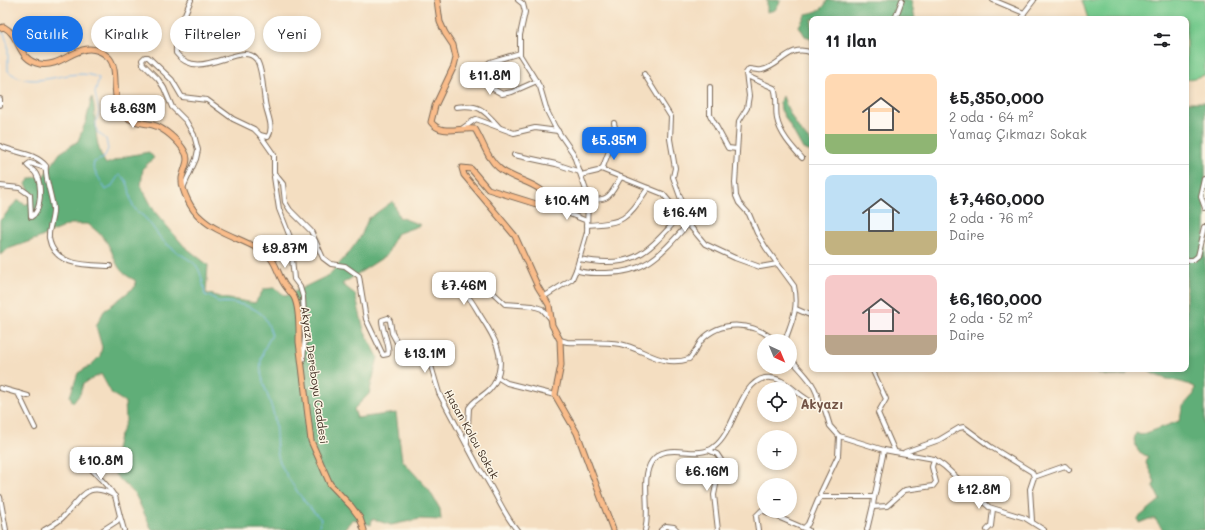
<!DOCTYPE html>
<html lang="tr">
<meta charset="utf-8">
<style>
body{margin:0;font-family:Mali,sans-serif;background:#f2f2f2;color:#202124;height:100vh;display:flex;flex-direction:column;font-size:15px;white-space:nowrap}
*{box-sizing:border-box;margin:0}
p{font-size:13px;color:#757577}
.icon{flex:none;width:22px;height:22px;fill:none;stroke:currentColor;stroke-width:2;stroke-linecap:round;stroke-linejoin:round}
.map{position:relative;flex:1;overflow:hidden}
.sheet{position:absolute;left:809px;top:16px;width:380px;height:356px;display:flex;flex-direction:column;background:#fff;border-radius:8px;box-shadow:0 2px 6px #0003}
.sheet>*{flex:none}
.banner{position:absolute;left:12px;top:16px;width:380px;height:36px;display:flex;gap:8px}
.needle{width:26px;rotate:136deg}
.tools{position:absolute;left:757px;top:334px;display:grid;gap:8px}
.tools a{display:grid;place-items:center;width:40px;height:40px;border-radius:50%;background:#fff;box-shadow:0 2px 6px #0003;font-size:20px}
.price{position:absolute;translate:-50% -34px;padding:0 9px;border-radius:8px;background:#fff;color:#222;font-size:13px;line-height:26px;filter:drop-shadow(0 1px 2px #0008)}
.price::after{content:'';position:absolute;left:50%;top:24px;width:12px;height:9px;margin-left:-6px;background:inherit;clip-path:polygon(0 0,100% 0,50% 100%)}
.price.current{background:#1a73e8;color:#fff}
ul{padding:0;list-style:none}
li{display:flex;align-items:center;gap:12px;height:100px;padding:0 16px}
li+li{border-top:1px solid #e0e0e0}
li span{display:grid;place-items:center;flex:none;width:112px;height:80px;border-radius:8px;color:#555}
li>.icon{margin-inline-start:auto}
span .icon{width:48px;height:48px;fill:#fffc;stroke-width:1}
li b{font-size:17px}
h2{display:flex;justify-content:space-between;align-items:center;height:48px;padding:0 16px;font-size:17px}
.tag{padding:0 14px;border-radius:18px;background:#fff;box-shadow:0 2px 6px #0003;font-size:14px;line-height:36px}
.tag.current{background:#1a73e8;color:#fff}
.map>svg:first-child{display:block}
</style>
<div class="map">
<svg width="1205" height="530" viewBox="0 0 1205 530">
<rect width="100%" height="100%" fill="#fcf5e5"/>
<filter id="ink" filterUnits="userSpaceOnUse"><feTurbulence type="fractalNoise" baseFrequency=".025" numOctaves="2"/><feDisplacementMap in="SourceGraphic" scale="8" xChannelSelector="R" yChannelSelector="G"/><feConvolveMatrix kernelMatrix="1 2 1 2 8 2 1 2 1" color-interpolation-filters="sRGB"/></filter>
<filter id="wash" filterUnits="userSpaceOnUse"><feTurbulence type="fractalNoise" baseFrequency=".012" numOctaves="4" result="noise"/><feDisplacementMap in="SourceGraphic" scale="16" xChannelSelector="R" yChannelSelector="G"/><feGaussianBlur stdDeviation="0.9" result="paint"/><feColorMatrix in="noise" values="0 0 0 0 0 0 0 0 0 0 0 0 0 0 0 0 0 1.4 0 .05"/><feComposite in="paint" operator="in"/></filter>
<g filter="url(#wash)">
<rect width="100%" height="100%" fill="#f4dec1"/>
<path fill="#76ca8d" stroke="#587a56" d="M1082 0H1205V75L1186 80V19H1088Z"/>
<g fill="#60ae78" stroke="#4e6c4b">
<path d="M767 0H781L775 10 767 12Z"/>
<path d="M827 0H911L915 19H884L870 16 859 19H812V49L811 38 805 36 799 26 806 14C816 12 824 10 827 0Z"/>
<path d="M783 96C789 115 798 130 812 143V152L803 149 781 110 780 102Z"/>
<path d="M92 97C98 120 92 143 106 164L127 156 149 152 154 158 143 168 141 186 155 212 184 246 208 265 206 293 223 298 255 303 264 289 274 288 286 296 329 275 348 254 361 236 368 219 393 201 399 217 421 225 396 234 387 255 342 284 355 294 364 330 378 357 369 394 354 409 357 418 396 413 402 460 429 490 440 509 441 520 420 519 391 525 372 519 371 525 353 519 343 530H152L135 494 115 475V455L118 440 126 421 125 402 112 394 101 374 83 384 80 394 73 403 70 396 78 373 91 365 100 356 102 347 96 326 104 311 136 286 135 280C114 271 117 258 106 241 101 234 94 229 88 224H70L39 238 8 249 0 255V220C9 213 7 208 19 200L25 205 30 202V192L26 184C30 176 36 177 43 177L60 153 78 141 86 121Z"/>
<path d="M1186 102H1205V530H1163L1155 519H1149L1139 523 1138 518 1160 500 1153 486 1155 482 1146 463 1148 457 1138 451 1134 440 1136 433 1141 435 1179 421 1183 406 1194 394 1195 387C1179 379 1159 381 1146 369H1186Z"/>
<path d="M1090 369H1130L1126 375C1112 377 1102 377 1090 369Z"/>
</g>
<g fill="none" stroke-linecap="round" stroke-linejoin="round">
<path stroke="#7ab9ee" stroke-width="1" d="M0 33H4L8 45V71C35 94 70 64 99 78L95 93 99 112 96 122 97 132 106 139 108 149 104 158 94 162 93 168 106 190 111 187 119 175C134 181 126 201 137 211 140 214 144 216 146 219 154 227 159 239 168 245 195 267 199 256 205 295L214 298 218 303C230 301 251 305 260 313 267 318 269 328 272 335 267 343 263 350 261 360 258 381 273 402 275 422 277 435 275 450 280 462 287 479 307 507 321 519L318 530"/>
</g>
</g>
<g filter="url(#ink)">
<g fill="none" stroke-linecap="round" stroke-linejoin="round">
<defs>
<g id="minor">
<path d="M518 0 523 4 525 12 520 35V55L540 87 547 111 555 127 573 153 588 196 587 232 576 270 572 279 545 296"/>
<path d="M993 0 1024 13 1022 19"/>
<path d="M1024 13 1034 0"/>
<path d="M895 19 902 0"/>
<path d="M520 53 490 62 481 70C480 84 492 88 502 94L512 92 537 81"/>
<path d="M644 74 671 117 670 139 675 168 673 177 682 202 684 219"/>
<path d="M747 76 774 88C778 98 775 108 777 119 780 134 792 147 802 158"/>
<path d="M710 87V115L728 148 737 149"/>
<path d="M0 99V105"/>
<path d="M456 107C480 104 484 110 499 127"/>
<path d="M463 128 476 119 514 133 535 128 558 131"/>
<path d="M260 135 274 155V173L283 184 285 202 290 210 311 231 323 258 331 264 345 266 359 276 366 319 383 355 388 354C391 346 382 332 382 320L388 318 390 321 392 333 398 344 404 350 422 354 429 359 439 393 479 468C494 487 501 511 517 530"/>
<path d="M0 146C15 153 36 153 46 166 44 176 52 196 53 208 54 218 48 228 49 238 54 267 88 265 110 266"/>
<path d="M514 155 556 164 580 172"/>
<path d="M601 169 663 194 705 244 735 258 760 267 777 264"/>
<path d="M581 175 598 171 603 167 616 132 614 123"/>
<path d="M274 177 279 209 290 237 294 279 300 287 303 297 305 337 303 359"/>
<path d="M1205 179 1201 197 1205 208"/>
<path d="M0 186 20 188 30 195 31 217C42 211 42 185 36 174 34 170 30 169 27 165L30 163 45 168"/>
<path d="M183 188 196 159 198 150 194 135 186 121 172 107 164 88 158 79 143 64 142 60 145 57H148L172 80 182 97 207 100 233 119 254 129 260 135 268 137C274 128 268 116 266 107 263 95 263 68 256 59 240 40 199 84 176 53 175 35 184 16 191 0"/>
<path d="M588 199C610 202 610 195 621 177"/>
<path d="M552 207 587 221"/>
<path d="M587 225C626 223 627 219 648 188"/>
<path d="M579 259C635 270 646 253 681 215"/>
<path d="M1186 260H1193L1198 256 1205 227"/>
<path d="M576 270C585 274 594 273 604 273 646 274 662 253 688 224"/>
<path d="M796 309 812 316"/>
<path d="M560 340 567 342C584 343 603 341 620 344 645 349 661 368 689 359 694 354 697 347 701 341 721 319 754 322 775 341"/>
<path d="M785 341C792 320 799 309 794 286L766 248 757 233 749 214 739 203 736 196 735 183 739 121 747 108 749 96 746 73 749 69C753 69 759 71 762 70 781 66 789 43 812 53"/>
<path d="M790 358C799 369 819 386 818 402"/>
<path d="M872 369 886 399 878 413 895 452"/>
<path d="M497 377 507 383 555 395"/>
<path d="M0 388 28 396"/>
<path d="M18 393 35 428"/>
<path d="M818 402 825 410 830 426 839 436 884 450 934 459 944 466 989 507 1025 518 1044 530"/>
<path d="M467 443 469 408C475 397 490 395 496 380 507 356 493 335 480 315 476 309 473 302 468 297 464 293 457 291 455 285L482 286 489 289 505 304 533 306 542 309 551 319"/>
<path d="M708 450 717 454 721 460 714 495 718 530"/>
<path d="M905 452 939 440 959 428 964 427 991 447 1032 472 1034 477 1030 489 1032 521"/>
<path d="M80 456C90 470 104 480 113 494"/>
<path d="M1034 477 1065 466 1069 470"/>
<path d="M0 497 6 530"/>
<path d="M821 497H874L873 507 887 506 905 490 933 486 936 482 932 467 934 459"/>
<path d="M874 499 884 450"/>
<path d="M764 511 808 530"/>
<path d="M120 516 124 530"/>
<path d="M804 528 808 524 818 500 821 497 820 494 838 456 839 436"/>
<path d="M44 530C51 526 59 522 64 516 82 498 87 479 115 496L120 516 117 521 103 530"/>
<path d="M645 530C651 510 640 478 652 461 667 440 696 461 714 447 735 432 739 383 765 378 786 375 798 398 815 403L818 402"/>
<path d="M661 530 666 526 674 527 677 530"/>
<path d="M758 530 756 516 762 510 764 511"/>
<path d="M867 530 873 505"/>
<path d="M987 530 991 526 993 509"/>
</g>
<g id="major">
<path d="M437 0 440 22 445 33 453 45 456 58 454 66 435 106 431 122C441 136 460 127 475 129 483 142 487 158 499 168 514 182 547 182 552 207H546L488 189 471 169 462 168 464 175 515 236 538 287 549 305 552 325 560 340 561 365 555 395 577 433 613 530"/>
<path d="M0 28 4 27C21 36 17 60 40 64 64 69 81 35 107 56 122 68 108 99 124 115 131 122 143 123 153 125 164 128 179 141 185 152 190 160 184 168 182 178 181 190 191 210 201 218 216 232 239 238 257 248 276 257 274 266 283 282 286 288 291 292 294 297 300 309 299 329 299 342L311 441 330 484 351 506 360 518 364 530"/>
</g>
</defs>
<use href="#minor" stroke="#7c6957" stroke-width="6"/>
<use href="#major" stroke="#7c6957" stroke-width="7"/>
<use href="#minor" stroke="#fff" stroke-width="4"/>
<use href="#major" stroke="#f9bc8a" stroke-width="5"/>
</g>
</g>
<g text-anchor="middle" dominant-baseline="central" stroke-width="3" stroke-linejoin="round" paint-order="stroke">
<g font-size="11" fill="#3b2a1e" stroke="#fcf5e5">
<text transform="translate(315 375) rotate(82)">Akyazı Dereboyu Caddesi</text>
<text transform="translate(472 434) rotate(61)">Hasan Kolcu Sokak</text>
</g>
<g font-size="13" font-weight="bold" fill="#725345" stroke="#fcf5e5">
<text x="822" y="403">Akyazı</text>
</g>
</g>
</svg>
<div class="tools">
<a><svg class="needle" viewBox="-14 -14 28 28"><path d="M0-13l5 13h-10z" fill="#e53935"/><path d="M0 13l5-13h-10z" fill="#757577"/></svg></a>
<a><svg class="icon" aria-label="locate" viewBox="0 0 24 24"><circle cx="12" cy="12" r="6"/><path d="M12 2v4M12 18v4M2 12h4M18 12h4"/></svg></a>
<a>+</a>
<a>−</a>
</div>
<b class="price" style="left:490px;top:96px">₺11.8M</b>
<b class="price" style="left:133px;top:129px">₺8.63M</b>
<b class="price current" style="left:614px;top:161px">₺5.35M</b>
<b class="price" style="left:567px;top:221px">₺10.4M</b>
<b class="price" style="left:685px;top:233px">₺16.4M</b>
<b class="price" style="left:285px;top:269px">₺9.87M</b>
<b class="price" style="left:464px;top:306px">₺7.46M</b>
<b class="price" style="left:425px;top:374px">₺13.1M</b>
<b class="price" style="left:101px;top:481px">₺10.8M</b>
<b class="price" style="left:707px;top:492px">₺6.16M</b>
<b class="price" style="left:979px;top:510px">₺12.8M</b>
<div class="banner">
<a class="tag current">Satılık</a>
<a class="tag">Kiralık</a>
<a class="tag">Filtreler</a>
<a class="tag">Yeni</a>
</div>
<section class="sheet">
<h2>11 ilan<svg class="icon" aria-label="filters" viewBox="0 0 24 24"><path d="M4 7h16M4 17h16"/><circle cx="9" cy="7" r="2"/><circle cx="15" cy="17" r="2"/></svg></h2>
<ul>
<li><span style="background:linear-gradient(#ffd9b3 75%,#8fb573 0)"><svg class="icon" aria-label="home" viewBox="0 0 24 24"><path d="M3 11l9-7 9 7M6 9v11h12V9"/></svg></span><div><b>₺5,350,000</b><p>2 oda · 64 m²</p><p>Yamaç Çıkmazı Sokak</p></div></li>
<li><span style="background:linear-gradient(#bfe0f5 70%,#c2b280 0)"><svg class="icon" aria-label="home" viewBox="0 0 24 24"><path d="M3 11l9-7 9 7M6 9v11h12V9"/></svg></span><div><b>₺7,460,000</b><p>2 oda · 76 m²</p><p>Daire</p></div></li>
<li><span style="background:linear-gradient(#f6c9c9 75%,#b9a48a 0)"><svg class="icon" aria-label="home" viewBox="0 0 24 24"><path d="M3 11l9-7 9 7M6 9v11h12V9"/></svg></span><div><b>₺6,160,000</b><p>2 oda · 52 m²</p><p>Daire</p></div></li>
</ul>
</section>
</div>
